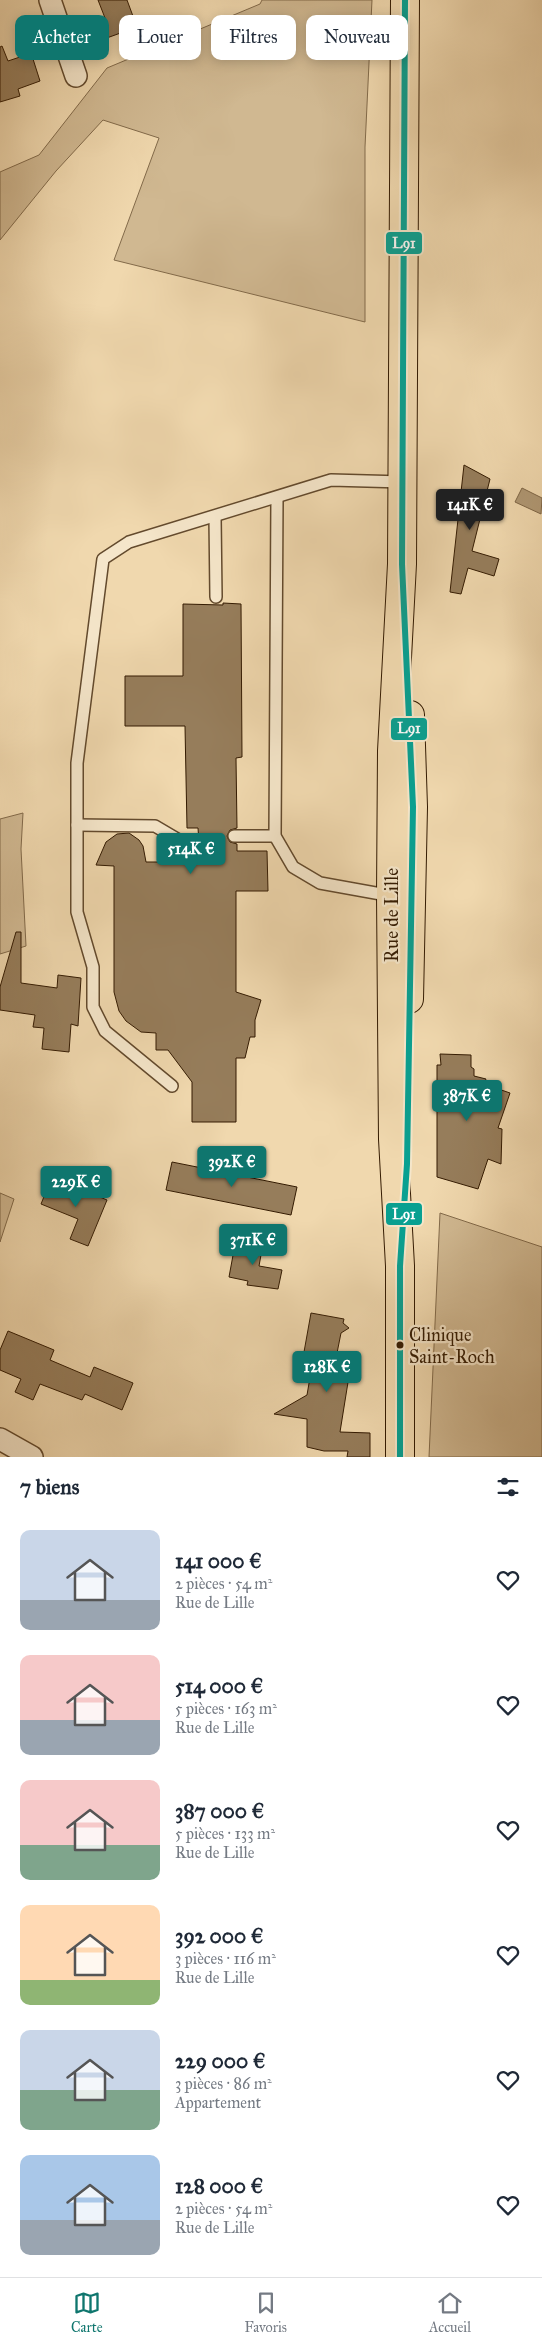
<!DOCTYPE html>
<html lang="fr">
<meta charset="utf-8">
<style>
body{margin:0;font-family:"IM FELL Great Primer",serif;background:#f2f2f3;color:#1f2937;height:100vh;display:flex;flex-direction:column;font-size:19px;white-space:nowrap}
*{box-sizing:border-box;margin:0}
p{font-size:16px;color:#747a83}
.icon{flex:none;width:28px;height:28px;fill:none;stroke:currentColor;stroke-width:2;stroke-linecap:round;stroke-linejoin:round}
.map{position:relative;height:1457px;overflow:hidden}
.panel{display:flex;flex-direction:column;background:#fff;flex:1}
.panel>*{flex:none}
.top-card{position:absolute;left:15px;top:15px;width:512px;height:45px;display:flex;gap:10px}
.price{position:absolute;translate:-50% -42px;padding:0 11px;border-radius:5px;background:#0f766e;color:#fff;font-size:16px;line-height:32px;filter:drop-shadow(0 1px 2px #0008)}
.price::after{content:'';position:absolute;left:50%;top:30px;width:15px;height:11px;margin-left:-8px;background:inherit;clip-path:polygon(0 0,100% 0,50% 100%)}
.price.selected{background:#222;color:#fff}
ul{padding:0;list-style:none}
li{display:flex;align-items:center;gap:15px;height:125px;padding:0 20px}
li span{display:grid;place-items:center;flex:none;width:140px;height:100px;border-radius:10px;color:#555}
li>.icon{margin-inline-start:auto}
span .icon{width:60px;height:60px;fill:#fffc;stroke-width:1}
li b{font-size:21px}
h2{display:flex;justify-content:space-between;align-items:center;height:60px;padding:0 20px;font-size:21px}
.chip{padding:0 18px;border-radius:10px;background:#fff;box-shadow:0 2px 12px #0003;font-size:18px;line-height:45px}
.chip.selected{background:#0f766e;color:#fff}
.tab-bar{display:flex;justify-content:space-around;align-items:center;height:70px;border-top:1px solid #e0e1e3;background:#fff;font-size:14px;color:#747a83}
.tab-bar a{display:grid;justify-items:center;gap:2px}
.tab-bar .selected{color:#0f766e}
.map>svg:first-child{display:block}
</style>
<div class="map">
<svg width="542" height="1457" viewBox="0 0 542 1457">
<rect width="100%" height="100%" fill="#f0d8ae"/>
<filter id="stains"><feTurbulence type="fractalNoise" baseFrequency=".004" numOctaves="4"/><feColorMatrix values="0 0 0 0 .2 0 0 0 0 .09 0 0 0 0 .02 0 0 0 .5 -.17"/></filter>
<radialGradient id="worn" r=".72"><stop offset=".6" stop-color="#630" stop-opacity="0"/><stop offset="1" stop-color="#630" stop-opacity=".3"/></radialGradient>
<g fill="#d0b891" stroke="#826a4a">
<path d="M262 0H372L365 147V322L114 260 159 138 103 120 56 171 0 240V172L39 155 107 68 260 4Z"/>
<path d="M23 813 21 849 26 946 0 954V819Z"/>
<path d="M0 1193 14 1199 0 1242Z"/>
<path d="M440 1213 542 1247V1457H429Z"/>
</g>
<path fill="#b09874" stroke="#7e6646" d="M522 488 542 498 541 514 515 502Z"/>
<g fill="#967d5b" stroke="#341b02">
<path d="M98 0H127L137 27 104 39 98 21 105 18Z"/>
<path d="M2 46 8 61 26 55 33 59 40 81 18 89 20 96 0 102V47Z"/>
<path d="M464 465 490 479 472 551 499 559 494 576 468 568 461 594 450 592Z"/>
<path d="M223 603 241 604 242 757 236 758 237 828 230 830 227 836 230 842 237 844V851H267L268 891H236V992L261 1000 255 1020V1037H250L245 1058H236V1122H192V1082L168 1050H156V1033L141 1032 126 1021 119 1011 114 992V866L96 865 106 842 117 834 129 833 139 840 143 846 146 862H199L201 849 199 843 198 828H187L185 726H125V676H183V604L223 605Z"/>
<path d="M16 932H21V983L57 988 58 975 81 978 78 1026 71 1024 69 1052 42 1049 44 1028 33 1027 35 1015 0 1010V987Z"/>
<path d="M440 1054 471 1055V1067L474 1069V1076L486 1079 484 1084 510 1093 498 1128 502 1129 501 1164 488 1159 478 1189 437 1177V1065H441Z"/>
<path d="M172 1162 297 1187 291 1215 166 1190Z"/>
<path d="M52 1177 107 1200 88 1246 70 1239 78 1219 41 1204Z"/>
<path d="M236 1239 263 1244 259 1266 282 1270 278 1289 247 1285 248 1281 229 1277Z"/>
<path d="M311 1313 344 1319 343 1323 349 1328 341 1333 333 1373 349 1376 340 1432 370 1433V1457H347L348 1451H324L307 1447V1419L274 1414 307 1395 314 1354 304 1352Z"/>
<path d="M8 1331 54 1350 50 1360 90 1377 94 1367 133 1383 122 1410 85 1394 82 1400 40 1384 33 1400 15 1392 21 1379 0 1370V1350Z"/>
</g>
<g fill="none" stroke-linecap="round" stroke-linejoin="round">
<defs>
<g id="service">
<path d="M277 498 275 836 293 867 320 883 392 896"/>
<path d="M215 517 216 597"/>
<path d="M77 825 155 826 194 849"/>
<path d="M234 836H275"/>
<path d="M172 1086 105 1031 93 1007V967L77 912V763L103 559 129 542 331 480 403 482"/>
</g>
<g id="minor">
<path d="M50 0 76 76"/>
<path d="M0 1439 32 1457"/>
</g>
<g id="primary">
<path d="M409 999 413 807 410 715"/>
<path d="M400 1457V1266L393 1139 391 895 392 751 402 564 405 0"/>
</g>
</defs>
<use href="#service" stroke="#634a2d" stroke-width="14"/>
<use href="#minor" stroke="#634a2d" stroke-width="24"/>
<use href="#primary" stroke="#341b02" stroke-width="30"/>
<use href="#service" stroke="#f5e6ca" stroke-width="11"/>
<use href="#minor" stroke="#f5e6ca" stroke-width="21"/>
<use href="#primary" stroke="#f0d8ae" stroke-width="28"/>
<defs>
<path id="bus-1" d="M400 1457V1266L407 1164 413 807 402 564 405 0"/>
</defs>
<use href="#bus-1" stroke="#f5e6ca" stroke-width="10"/>
<use href="#bus-1" stroke="#08a091" stroke-width="6"/>
</g>
<circle fill="#341b02" stroke="#f5e6ca" stroke-width="2" cx="400" cy="1345" r="4.5"/>
<g text-anchor="middle" dominant-baseline="central" stroke-width="4.5" stroke-linejoin="round" paint-order="stroke">
<g font-size="18" fill="#341b02" stroke="#f5e6ca" text-anchor="start">
<text x="409" y="1335">Clinique<tspan x="409" dy="22">Saint-Roch</tspan></text>
</g>
<g font-size="19" fill="#341b02" stroke="#f5e6ca">
<text transform="translate(391 915) rotate(-90)">Rue de Lille</text>
</g>
</g>
<g stroke="#f5e6ca" stroke-width="2">
<rect x="385" y="231" width="38" height="24" rx="5" fill="#08a091"/>
<rect x="390" y="717" width="38" height="24" rx="5" fill="#08a091"/>
<rect x="385" y="1202" width="38" height="24" rx="5" fill="#08a091"/>
</g>
<g font-size="14" text-anchor="middle" font-weight="bold" fill="#fff">
<text x="404" y="248">L91</text>
<text x="409" y="733">L91</text>
<text x="404" y="1219">L91</text>
</g>
<rect width="100%" height="100%" filter="url(#stains)"/>
<rect width="100%" height="100%" fill="url(#worn)"/>
</svg>
<b class="price selected" style="left:470px;top:531px">141K €</b>
<b class="price" style="left:191px;top:875px">514K €</b>
<b class="price" style="left:467px;top:1122px">387K €</b>
<b class="price" style="left:232px;top:1188px">392K €</b>
<b class="price" style="left:76px;top:1208px">229K €</b>
<b class="price" style="left:253px;top:1266px">371K €</b>
<b class="price" style="left:327px;top:1393px">128K €</b>
<div class="top-card">
<a class="chip selected">Acheter</a>
<a class="chip">Louer</a>
<a class="chip">Filtres</a>
<a class="chip">Nouveau</a>
</div>
</div>
<section class="panel">
<h2>7 biens<svg class="icon" aria-label="filters" viewBox="0 0 24 24"><path d="M4 7h16M4 17h16"/><circle cx="9" cy="7" r="2"/><circle cx="15" cy="17" r="2"/></svg></h2>
<ul>
<li><span style="background:linear-gradient(#c9d6e8 70%,#9aa5b1 0)"><svg class="icon" aria-label="home" viewBox="0 0 24 24"><path d="M3 11l9-7 9 7M6 9v11h12V9"/></svg></span><div><b>141 000 €</b><p>2 pièces · 54 m²</p><p>Rue de Lille</p></div><svg class="icon" aria-label="heart" viewBox="0 0 24 24"><path d="M12 20l-8-8c-3-5 5-10 8-4 3-6 11-1 8 4z"/></svg></li>
<li><span style="background:linear-gradient(#f6c9c9 65%,#9aa5b1 0)"><svg class="icon" aria-label="home" viewBox="0 0 24 24"><path d="M3 11l9-7 9 7M6 9v11h12V9"/></svg></span><div><b>514 000 €</b><p>5 pièces · 163 m²</p><p>Rue de Lille</p></div><svg class="icon" aria-label="heart" viewBox="0 0 24 24"><path d="M12 20l-8-8c-3-5 5-10 8-4 3-6 11-1 8 4z"/></svg></li>
<li><span style="background:linear-gradient(#f6c9c9 65%,#7fa58c 0)"><svg class="icon" aria-label="home" viewBox="0 0 24 24"><path d="M3 11l9-7 9 7M6 9v11h12V9"/></svg></span><div><b>387 000 €</b><p>5 pièces · 133 m²</p><p>Rue de Lille</p></div><svg class="icon" aria-label="heart" viewBox="0 0 24 24"><path d="M12 20l-8-8c-3-5 5-10 8-4 3-6 11-1 8 4z"/></svg></li>
<li><span style="background:linear-gradient(#ffd9b3 75%,#8fb573 0)"><svg class="icon" aria-label="home" viewBox="0 0 24 24"><path d="M3 11l9-7 9 7M6 9v11h12V9"/></svg></span><div><b>392 000 €</b><p>3 pièces · 116 m²</p><p>Rue de Lille</p></div><svg class="icon" aria-label="heart" viewBox="0 0 24 24"><path d="M12 20l-8-8c-3-5 5-10 8-4 3-6 11-1 8 4z"/></svg></li>
<li><span style="background:linear-gradient(#c9d6e8 60%,#7fa58c 0)"><svg class="icon" aria-label="home" viewBox="0 0 24 24"><path d="M3 11l9-7 9 7M6 9v11h12V9"/></svg></span><div><b>229 000 €</b><p>3 pièces · 86 m²</p><p>Appartement</p></div><svg class="icon" aria-label="heart" viewBox="0 0 24 24"><path d="M12 20l-8-8c-3-5 5-10 8-4 3-6 11-1 8 4z"/></svg></li>
<li><span style="background:linear-gradient(#a9c7e8 65%,#9aa5b1 0)"><svg class="icon" aria-label="home" viewBox="0 0 24 24"><path d="M3 11l9-7 9 7M6 9v11h12V9"/></svg></span><div><b>128 000 €</b><p>2 pièces · 54 m²</p><p>Rue de Lille</p></div><svg class="icon" aria-label="heart" viewBox="0 0 24 24"><path d="M12 20l-8-8c-3-5 5-10 8-4 3-6 11-1 8 4z"/></svg></li>
</ul>
</section>
<nav class="tab-bar">
<a class="selected"><svg class="icon" aria-label="map" viewBox="0 0 24 24"><path d="M3 6l6-2 6 2 6-2v14l-6 2-6-2-6 2zM9 4v14M15 6v14"/></svg>Carte</a>
<a><svg class="icon" aria-label="saved" viewBox="0 0 24 24"><path d="M7 4h10v16l-5-4-5 4z"/></svg>Favoris</a>
<a><svg class="icon" aria-label="home" viewBox="0 0 24 24"><path d="M3 11l9-7 9 7M6 9v11h12V9"/></svg>Accueil</a>
</nav>
